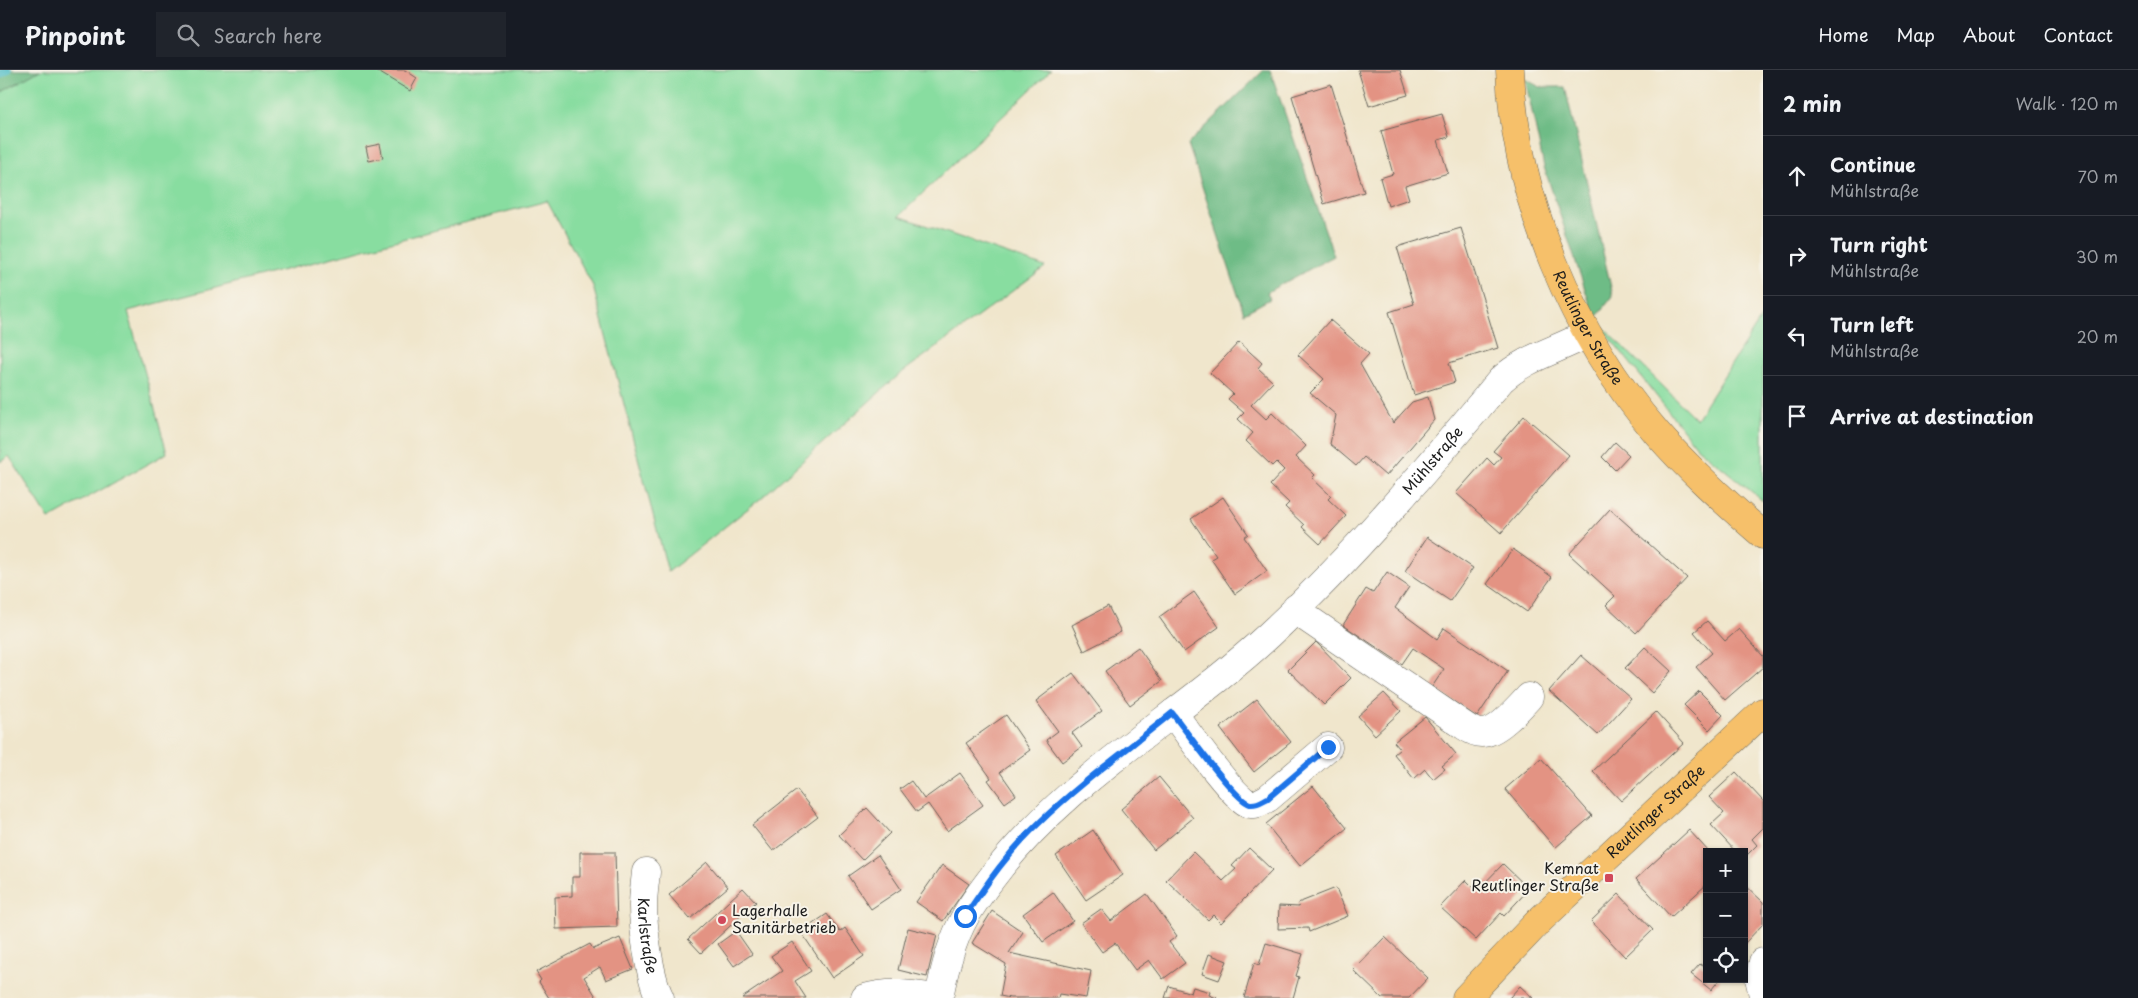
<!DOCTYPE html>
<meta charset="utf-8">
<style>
body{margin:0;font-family:"Playpen Sans",sans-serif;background:#20242c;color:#f1f3f6}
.controls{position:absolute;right:15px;bottom:15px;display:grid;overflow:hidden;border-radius:0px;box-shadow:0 1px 4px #0004}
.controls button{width:45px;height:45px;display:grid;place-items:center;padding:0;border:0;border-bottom:1px solid #363941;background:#171b24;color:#f1f3f6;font:25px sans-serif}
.stop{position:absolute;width:15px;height:15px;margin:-11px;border:4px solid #1a73e8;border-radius:50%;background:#fff}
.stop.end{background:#1a73e8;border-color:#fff;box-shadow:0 1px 5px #0008}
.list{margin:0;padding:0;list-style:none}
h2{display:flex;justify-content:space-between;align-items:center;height:65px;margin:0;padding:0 20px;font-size:21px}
h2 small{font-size:16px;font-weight:400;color:#9ea1a6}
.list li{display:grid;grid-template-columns:32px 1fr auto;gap:15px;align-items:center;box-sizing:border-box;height:80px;padding:0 20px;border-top:1px solid #363941}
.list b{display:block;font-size:19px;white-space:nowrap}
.list p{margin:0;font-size:16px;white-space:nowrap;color:#9ea1a6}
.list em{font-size:16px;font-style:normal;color:#9ea1a6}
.icon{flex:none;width:28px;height:28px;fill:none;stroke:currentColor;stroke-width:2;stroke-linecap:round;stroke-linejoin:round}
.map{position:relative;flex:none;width:1763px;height:928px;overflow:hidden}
header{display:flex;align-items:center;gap:30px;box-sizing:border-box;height:70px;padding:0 25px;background:#171b24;border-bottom:1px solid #363941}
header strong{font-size:24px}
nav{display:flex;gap:28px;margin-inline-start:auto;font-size:18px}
.search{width:350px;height:45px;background:#20242c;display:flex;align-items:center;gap:12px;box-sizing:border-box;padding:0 18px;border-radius:0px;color:#9ea1a6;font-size:19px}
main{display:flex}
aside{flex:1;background:#171b24}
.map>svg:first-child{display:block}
.green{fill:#88dda0;stroke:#527c5e}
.forest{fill:#6ebc86;stroke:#456c51}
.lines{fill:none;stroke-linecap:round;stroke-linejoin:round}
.stream{stroke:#50bec8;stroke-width:9}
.building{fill:#e39383}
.minor-casing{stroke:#66635a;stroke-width:29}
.major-casing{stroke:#66635a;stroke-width:29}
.minor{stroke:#fff;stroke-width:28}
.major{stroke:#f6c06b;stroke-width:28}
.route{stroke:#1a73e8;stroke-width:6}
.poi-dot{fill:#d1495b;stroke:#f7f3e8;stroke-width:2}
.labels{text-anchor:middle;stroke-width:4;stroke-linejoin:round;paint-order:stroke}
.street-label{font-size:15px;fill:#1c1c1c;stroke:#f7f3e8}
.poi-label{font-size:15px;fill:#1c1c1c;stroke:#f7f3e8;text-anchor:end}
</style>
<header>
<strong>Pinpoint</strong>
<div class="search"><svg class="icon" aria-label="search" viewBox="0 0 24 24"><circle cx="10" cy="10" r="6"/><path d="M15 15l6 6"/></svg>Search here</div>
<nav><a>Home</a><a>Map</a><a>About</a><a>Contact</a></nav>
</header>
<main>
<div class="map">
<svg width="1763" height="928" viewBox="0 0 1763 928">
<rect width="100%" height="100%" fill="#f7f3e8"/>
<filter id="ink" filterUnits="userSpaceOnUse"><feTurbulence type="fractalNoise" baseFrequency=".02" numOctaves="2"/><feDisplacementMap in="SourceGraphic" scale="10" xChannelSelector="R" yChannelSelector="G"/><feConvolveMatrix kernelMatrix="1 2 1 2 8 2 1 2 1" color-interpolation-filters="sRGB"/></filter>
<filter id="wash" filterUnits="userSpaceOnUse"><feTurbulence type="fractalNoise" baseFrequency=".0096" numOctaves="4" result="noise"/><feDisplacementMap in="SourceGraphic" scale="20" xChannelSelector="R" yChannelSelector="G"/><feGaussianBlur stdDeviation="1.12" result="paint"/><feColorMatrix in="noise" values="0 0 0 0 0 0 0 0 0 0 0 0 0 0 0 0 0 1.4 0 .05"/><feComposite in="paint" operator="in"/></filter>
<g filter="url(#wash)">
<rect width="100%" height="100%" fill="#f0e6cc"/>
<g class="green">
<path d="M40,0H1051L899,146L1045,197L900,304L760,429L668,502L593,216L547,131L128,241L167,383L49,449L9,386L0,392V23Z"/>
<path d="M1763,245V431L1697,377L1595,249L1696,349Z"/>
</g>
<g class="forest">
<path d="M0,0H40L0,23Z"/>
<path d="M1264,0H1270L1334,186L1267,222L1270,229L1244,243L1188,74Z"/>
<path d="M1525,9L1540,17H1565L1613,226L1595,249L1544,97Z"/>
</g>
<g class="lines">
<path class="stream" d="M0,4L7,0"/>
</g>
<g id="blocks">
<g class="building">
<path d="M375,0H405L417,8L410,21Z"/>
<path d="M1358,0H1400L1408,25L1369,36Z"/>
<path d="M1331,14L1364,122L1324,134L1292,26Z"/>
<path d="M1442,44L1449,67L1438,70L1448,103L1405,116L1409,129L1388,136L1380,108L1393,104L1381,61Z"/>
<path d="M380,74L383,88L369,91L366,77Z"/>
<path d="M1461,158L1498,278L1449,293L1455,312L1414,325L1389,242L1414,234L1397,177Z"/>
<path d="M1330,250L1369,284L1360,294L1393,353L1412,332L1428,327L1434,350L1386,406L1364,387L1356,396L1330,374L1336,345L1310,323L1324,309L1298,285Z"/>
<path d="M1239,272L1262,293L1258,298L1273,312L1251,335L1266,349L1272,343L1306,376L1296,387L1315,405L1312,408L1331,426L1328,429L1346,446L1320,474L1302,457L1304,455L1285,437L1289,433L1270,415L1284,400L1276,392L1272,396L1246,371L1253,363L1238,349L1244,343L1228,329L1233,324L1210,303Z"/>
<path d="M1524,346L1569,385L1501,463L1456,423L1487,388L1494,395L1501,387L1493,381Z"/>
<path d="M1615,372L1629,385L1615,400L1602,387Z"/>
<path d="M1223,427L1248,464L1244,467L1267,501L1235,524L1211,489L1216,486L1191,449Z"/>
<path d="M1610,439L1687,508L1636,563L1606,535L1615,526L1569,484Z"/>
<path d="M1427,467L1473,498L1450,531L1405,501Z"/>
<path d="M1513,479L1552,507L1527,542L1487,514Z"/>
<path d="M1387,502L1409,517L1395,538L1437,569L1444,558L1508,601L1477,647L1432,617L1444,599L1413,578L1402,594L1343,555L1366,519L1373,523Z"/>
<path d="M1194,522L1219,557L1184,582L1159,547Z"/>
<path d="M1108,536L1121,562L1084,581L1072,555Z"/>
<path d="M1707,551L1725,571L1739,559L1763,586V597L1725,630L1696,597L1712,583L1694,562Z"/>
<path d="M1316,572L1351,608L1324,635L1288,600Z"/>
<path d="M1138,577L1162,611L1130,635L1105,601Z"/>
<path d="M1645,577L1671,601L1652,623L1625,598Z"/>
<path d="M1581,585L1631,629L1598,665L1549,621Z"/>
<path d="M1073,603L1102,641L1072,663L1082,677L1062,692L1046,670L1058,661L1036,631Z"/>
<path d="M1699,621L1723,645L1709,660L1684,635Z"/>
<path d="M1384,623L1401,641L1375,665L1358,646Z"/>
<path d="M1257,629L1291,672L1254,702L1220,658Z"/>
<path d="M1656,642L1684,673L1621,731L1593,701Z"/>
<path d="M1006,645L1030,680L1000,702L1016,725L1005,733L988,710L991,708L966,673Z"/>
<path d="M1425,647L1456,684L1442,696L1445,699L1433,709L1425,699L1414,709L1394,684L1400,679L1394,672Z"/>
<path d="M1541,688L1592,746L1555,778L1505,719Z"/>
<path d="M1736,702L1763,731V758L1752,769L1757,775L1744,788V782H1736L1711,755L1724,743L1709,727Z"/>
<path d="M960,703L983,735L947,761L928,734L917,742L900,719L911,711L924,729Z"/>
<path d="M1159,707L1193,748L1154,780L1121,739Z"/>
<path d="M1313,716L1347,758L1300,796L1266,754Z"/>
<path d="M797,720L818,747L773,781L752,755Z"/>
<path d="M867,738L890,763L862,790L839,765Z"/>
<path d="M1093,760L1123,805L1086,830L1056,786Z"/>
<path d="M1689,760L1709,782H1707V814L1671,847L1636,809Z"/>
<path d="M1249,778L1272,800L1221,853L1213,845L1208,850L1166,810L1193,782L1223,811L1236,799L1232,796Z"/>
<path d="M580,782H615L617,857L556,859L555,827L572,826V807H580Z"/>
<path d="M878,785L901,819L871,839L848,806Z"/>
<path d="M707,792L728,817L690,849L669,825Z"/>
<path d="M1503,794L1529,819L1504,846L1501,843L1476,870L1440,837L1466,810L1477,821Z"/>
<path d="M942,795L969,814L943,851L916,832Z"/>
<path d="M1744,814L1763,832V854L1744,874Z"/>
<path d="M743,818L756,832L701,883L688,869Z"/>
<path d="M1336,818L1348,846L1309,862L1308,858L1278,859L1279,836L1299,837L1298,833Z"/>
<path d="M1053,822L1073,851L1043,872L1023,844Z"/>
<path d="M1147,824L1177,866L1169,872L1185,893L1163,909L1149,890L1135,900L1115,873L1102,882L1081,853L1101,839L1111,851Z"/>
<path d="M1619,824L1653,860L1625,887L1591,851Z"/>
<path d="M992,841L1023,862L1009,883L1091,901L1086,928L1059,924L1058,928H1010L1000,926L1006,894L972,873Z"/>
<path d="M827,844L840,862L845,858L864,886L832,908L801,862Z"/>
<path d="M908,858L937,865L927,907L898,900Z"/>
<path d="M736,861L752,884L734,896L718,874Z"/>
<path d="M1385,867L1428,908L1409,928H1382L1353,900Z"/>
<path d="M620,868L633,899L606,910L600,897L584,907L597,928H549L539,912L541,910L536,902L590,874L593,879Z"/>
<path d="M792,872L811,901L795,911L806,928H742L782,901L771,886Z"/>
<path d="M1266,873L1303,884L1296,906L1299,907L1293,928H1244L1254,893L1259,895Z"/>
<path d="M1209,884L1227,891L1219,910L1202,904Z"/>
<path d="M1700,894L1707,899V909H1720L1711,920L1691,904Z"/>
<path d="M1169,916L1191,923L1193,917L1210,922L1209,925L1217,928H1165Z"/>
<path d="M1520,916L1533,928H1509Z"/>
</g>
</g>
</g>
<g filter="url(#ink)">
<use href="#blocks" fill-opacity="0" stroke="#66635a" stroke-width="1"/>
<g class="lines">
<defs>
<g id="minor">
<path d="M1296,538L1308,549L1463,655C1468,658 1474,663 1481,663C1496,664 1519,638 1529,627"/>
<path d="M1173,643C1185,659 1235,731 1250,734C1257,735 1262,731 1268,728L1328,677"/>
<path id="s1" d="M646,802C645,813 643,825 643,836C643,859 650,909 660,928"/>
<path d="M1763,892L1759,908L1763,925"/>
<path d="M865,928C889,921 911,924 935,928"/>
<path id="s2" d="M939,928C944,900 951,872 965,847C972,834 982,821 991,809C1065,709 1179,648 1269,565C1354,486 1427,399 1501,310C1526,287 1558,280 1587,264"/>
</g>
<g id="major">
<path id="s3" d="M1510,0C1515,128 1573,266 1657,363C1689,400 1726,433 1763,465"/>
<path id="s4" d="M1466,928L1540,850L1763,642"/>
</g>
</defs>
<use href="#minor" class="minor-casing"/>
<use href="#major" class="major-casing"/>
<use href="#minor" class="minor"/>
<use href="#major" class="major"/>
</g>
</g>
<g class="lines" filter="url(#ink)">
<path class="route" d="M965,846C987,813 1010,780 1039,753C1080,713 1128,679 1172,643C1185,659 1235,731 1250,734C1257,735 1262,731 1268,728L1328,677"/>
</g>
<g class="poi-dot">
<rect x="1604" y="803" width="10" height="10" rx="2.5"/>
<circle cx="722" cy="850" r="5"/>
</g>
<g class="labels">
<g class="street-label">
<text dy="5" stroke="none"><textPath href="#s3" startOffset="272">Reutlinger Straße</textPath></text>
<text dy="5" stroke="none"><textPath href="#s2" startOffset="742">Mühlstraße</textPath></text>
<text dy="5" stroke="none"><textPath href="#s4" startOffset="266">Reutlinger Straße</textPath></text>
<text dy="5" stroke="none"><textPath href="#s1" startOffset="64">Karlstraße</textPath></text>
</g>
<g class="poi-label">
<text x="1599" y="804">Kemnat<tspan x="1599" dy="17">Reutlinger Straße</tspan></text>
<text x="732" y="846" text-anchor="start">Lagerhalle<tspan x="732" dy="17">Sanitärbetrieb</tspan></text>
</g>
</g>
</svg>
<div class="controls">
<button>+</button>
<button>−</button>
<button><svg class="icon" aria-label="locate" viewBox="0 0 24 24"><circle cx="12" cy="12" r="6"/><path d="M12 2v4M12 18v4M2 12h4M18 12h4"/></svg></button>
</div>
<div class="stop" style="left:965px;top:846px"></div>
<div class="stop end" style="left:1328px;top:677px"></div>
</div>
<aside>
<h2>2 min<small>Walk · 120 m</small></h2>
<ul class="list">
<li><svg class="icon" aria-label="ahead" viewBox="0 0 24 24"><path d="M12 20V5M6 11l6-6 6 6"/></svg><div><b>Continue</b><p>Mühlstraße</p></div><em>70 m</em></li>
<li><svg class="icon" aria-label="right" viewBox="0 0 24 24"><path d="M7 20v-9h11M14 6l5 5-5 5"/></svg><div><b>Turn right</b><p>Mühlstraße</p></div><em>30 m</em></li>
<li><svg class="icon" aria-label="left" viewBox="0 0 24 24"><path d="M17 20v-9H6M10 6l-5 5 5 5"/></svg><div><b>Turn left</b><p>Mühlstraße</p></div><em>20 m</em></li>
<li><svg class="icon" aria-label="arrive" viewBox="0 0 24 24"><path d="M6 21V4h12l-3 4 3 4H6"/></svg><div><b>Arrive at destination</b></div></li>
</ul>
</aside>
</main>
